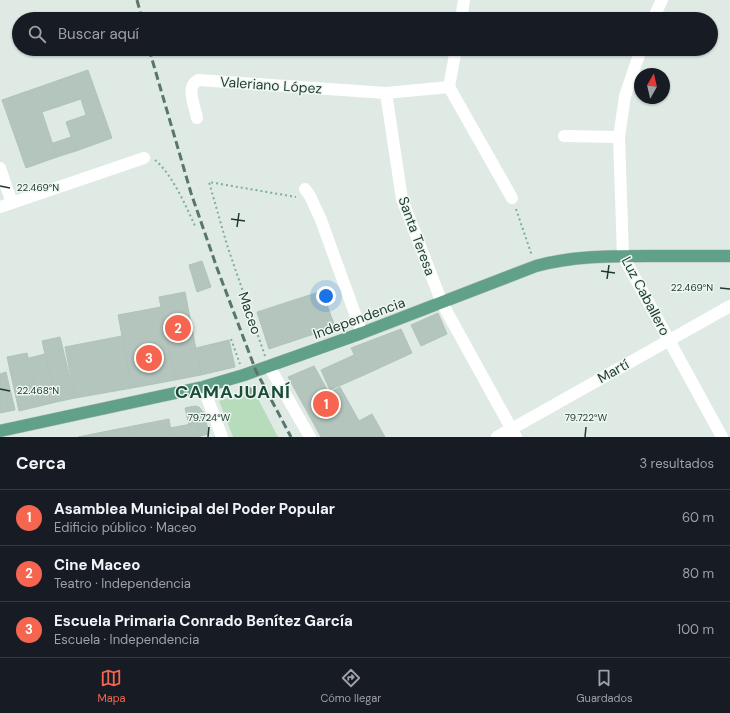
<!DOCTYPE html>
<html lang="es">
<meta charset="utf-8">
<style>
body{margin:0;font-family:"DM Sans",sans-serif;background:#20242c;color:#f1f3f6}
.compass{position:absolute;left:634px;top:68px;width:36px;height:36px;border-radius:50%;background:#171b24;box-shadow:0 1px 3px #0004;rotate:8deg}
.you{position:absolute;left:326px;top:296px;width:14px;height:14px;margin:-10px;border:3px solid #fff;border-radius:50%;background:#1a73e8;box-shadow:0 0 0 6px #1a73e833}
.badge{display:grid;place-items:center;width:26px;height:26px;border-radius:50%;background:#f56550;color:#fff;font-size:13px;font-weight:700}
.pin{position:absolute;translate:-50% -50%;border:2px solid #fff;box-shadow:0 1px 4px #0006}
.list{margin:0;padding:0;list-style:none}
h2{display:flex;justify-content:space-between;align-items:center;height:52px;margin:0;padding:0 16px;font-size:17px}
h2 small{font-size:13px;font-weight:400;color:#9ea1a6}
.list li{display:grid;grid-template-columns:26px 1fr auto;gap:12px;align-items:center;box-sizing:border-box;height:56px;padding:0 16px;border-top:1px solid #363941}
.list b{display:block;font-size:15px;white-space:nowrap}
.list p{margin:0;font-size:13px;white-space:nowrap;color:#9ea1a6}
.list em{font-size:13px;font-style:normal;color:#9ea1a6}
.icon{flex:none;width:22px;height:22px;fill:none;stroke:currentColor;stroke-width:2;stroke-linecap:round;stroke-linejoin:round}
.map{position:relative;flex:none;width:730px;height:437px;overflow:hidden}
.search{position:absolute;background:#171b24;box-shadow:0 1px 3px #0004;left:12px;right:12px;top:12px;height:44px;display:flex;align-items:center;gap:10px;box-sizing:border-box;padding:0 14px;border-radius:22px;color:#9ea1a6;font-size:15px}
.sheet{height:220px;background:#171b24}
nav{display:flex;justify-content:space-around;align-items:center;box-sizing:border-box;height:56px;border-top:1px solid #363941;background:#171b24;font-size:11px;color:#9ea1a6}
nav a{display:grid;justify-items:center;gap:2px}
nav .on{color:#f56550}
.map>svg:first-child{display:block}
.green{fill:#b6dcbb}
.building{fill:#b3c5bc;stroke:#b0c4b9}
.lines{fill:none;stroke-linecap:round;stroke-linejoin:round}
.major-casing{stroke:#bcc4c1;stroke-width:13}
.path{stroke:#7daf99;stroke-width:2;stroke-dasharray:2 3;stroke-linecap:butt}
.minor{stroke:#fff;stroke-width:12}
.major{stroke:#61a189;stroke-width:12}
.rail{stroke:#59766b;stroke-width:3;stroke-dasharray:8 4;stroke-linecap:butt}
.tree{fill:#7aa787}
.ticks{fill:none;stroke:#1f3a2f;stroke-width:1.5}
.labels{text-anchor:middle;stroke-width:3;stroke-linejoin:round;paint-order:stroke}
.street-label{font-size:14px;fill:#1f3a2f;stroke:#eef7f1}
.district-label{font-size:18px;font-weight:bold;letter-spacing:1px;fill:#1b4c3a;stroke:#eef7f1}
.ticks-label{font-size:10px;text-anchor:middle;fill:#1f3a2f;stroke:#eef7f1;stroke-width:3;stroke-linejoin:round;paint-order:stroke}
</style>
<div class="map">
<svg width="730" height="437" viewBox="0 0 730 437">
<rect width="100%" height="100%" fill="#deeae3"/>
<path class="green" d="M253,389L278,437H233L219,401Z"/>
<g class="building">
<path d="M88,70L112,138L76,151L66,122L86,115L81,99L42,112L57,157L26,168L2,100Z"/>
<path d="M71,137L76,151L57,157L53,143Z"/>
<path d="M202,261L211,287L197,292L189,265Z"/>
<path d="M322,291L335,327L269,349L257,312Z"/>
<path d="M185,292L201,375L175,380L159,297Z"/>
<path d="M161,307L175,380L132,388L118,315Z"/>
<path d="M438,313L447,334L421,346L411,325Z"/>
<path d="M401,329L412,353L364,375L351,348Z"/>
<path d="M122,336L132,388L75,398L65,347Z"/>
<path d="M60,337L75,398L56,402L42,341Z"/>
<path d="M229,340L235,367L201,375L196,348Z"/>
<path d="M27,353L40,406L19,411L7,357Z"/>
<path d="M45,354L56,402L40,406L29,358Z"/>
<path d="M354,355L364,375L330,390L321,370Z"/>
<path d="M314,366L329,393L340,387L359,421L372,414L385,437H321L288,377Z"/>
<path d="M6,372L15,410L0,413V374Z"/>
<path d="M195,406L199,407L204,413L209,434L200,436L197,423L189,425L185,408Z"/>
<path d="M169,419L172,437H130L128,427Z"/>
<path d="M197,423L200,437H172L170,428Z"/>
<path d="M128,427L130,437H78Z"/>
</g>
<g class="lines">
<defs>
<path id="major" d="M0,431L203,387L244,375L362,333L536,266C572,256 610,256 648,256C675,256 703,256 730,256"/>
</defs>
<use href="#major" class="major-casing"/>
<g class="path">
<path d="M155,160C172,174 186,206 195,226"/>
<path d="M516,209L532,256"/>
<path d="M231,339L240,364"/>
<path d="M265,356L227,245L209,182L296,197"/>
</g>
<g class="minor">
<path d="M461,19L464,0"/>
<path d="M653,19L662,0"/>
<path d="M641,49L625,96L619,137L623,256L722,437"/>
<path d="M449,87L512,198"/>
<path d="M449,87L456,49"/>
<path d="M386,93L402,199L442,303L516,437"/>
<path d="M197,118C195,106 185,87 198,80L386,93L449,87"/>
<path d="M564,136L619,137"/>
<path d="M0,168L12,203"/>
<path d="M305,189L310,196L321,220L362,333"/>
<path d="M0,207L144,158"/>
<path d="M269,366L310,437"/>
<path d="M203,387L222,437"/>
<path d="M497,437L730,306"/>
</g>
<use href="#major" class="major"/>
<g class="rail">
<path d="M137,0L142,19"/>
<path d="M149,49L191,193L217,268L256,371L291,437"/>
</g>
</g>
<circle class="tree" cx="248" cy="391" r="4.5"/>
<path class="ticks" d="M0,186L10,188M231,219L245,221M237,227L239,213M601,271L615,273M607,279L609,265M720,288L730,289M0,389L10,391M208,437L209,427M585,437L586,427"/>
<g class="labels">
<g class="street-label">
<text transform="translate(271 85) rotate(4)" y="5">Valeriano López</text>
<text transform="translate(417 236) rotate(70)" y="5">Santa Teresa</text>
<text transform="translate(646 296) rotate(62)" y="5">Luz Caballero</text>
<text transform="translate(250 313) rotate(71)" y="5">Maceo</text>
<text transform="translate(359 318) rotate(-20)" y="5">Independencia</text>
<text transform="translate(613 371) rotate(-29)" y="5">Martí</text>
</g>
<g class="district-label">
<text x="233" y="398">CAMAJUANÍ</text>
</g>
</g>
<g class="ticks-label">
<text x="38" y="191">22.469°N</text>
<text x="692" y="291">22.469°N</text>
<text x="38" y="394">22.468°N</text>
<text x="209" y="421">79.724°W</text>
<text x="586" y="421">79.722°W</text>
</g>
</svg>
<svg class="compass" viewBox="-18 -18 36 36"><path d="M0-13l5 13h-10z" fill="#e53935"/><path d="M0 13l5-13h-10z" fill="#9ea1a6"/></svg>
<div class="you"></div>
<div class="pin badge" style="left:326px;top:404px">1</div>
<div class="pin badge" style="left:178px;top:328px">2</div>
<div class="pin badge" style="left:149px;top:358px">3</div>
<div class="search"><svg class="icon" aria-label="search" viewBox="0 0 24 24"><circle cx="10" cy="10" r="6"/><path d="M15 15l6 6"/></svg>Buscar aquí</div>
</div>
<section class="sheet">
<h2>Cerca<small>3 resultados</small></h2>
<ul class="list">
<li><span class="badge">1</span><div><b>Asamblea Municipal del Poder Popular</b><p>Edificio público · Maceo</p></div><em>60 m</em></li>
<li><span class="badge">2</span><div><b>Cine Maceo</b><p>Teatro · Independencia</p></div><em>80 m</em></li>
<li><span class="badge">3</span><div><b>Escuela Primaria Conrado Benítez García</b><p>Escuela · Independencia</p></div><em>100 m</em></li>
</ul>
</section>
<nav>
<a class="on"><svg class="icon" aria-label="map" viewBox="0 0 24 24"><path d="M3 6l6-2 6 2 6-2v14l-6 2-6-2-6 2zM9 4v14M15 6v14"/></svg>Mapa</a>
<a><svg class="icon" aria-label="directions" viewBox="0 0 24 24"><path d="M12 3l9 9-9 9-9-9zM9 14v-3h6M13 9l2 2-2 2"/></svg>Cómo llegar</a>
<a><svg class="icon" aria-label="saved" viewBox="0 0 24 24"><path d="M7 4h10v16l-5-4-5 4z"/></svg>Guardados</a>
</nav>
